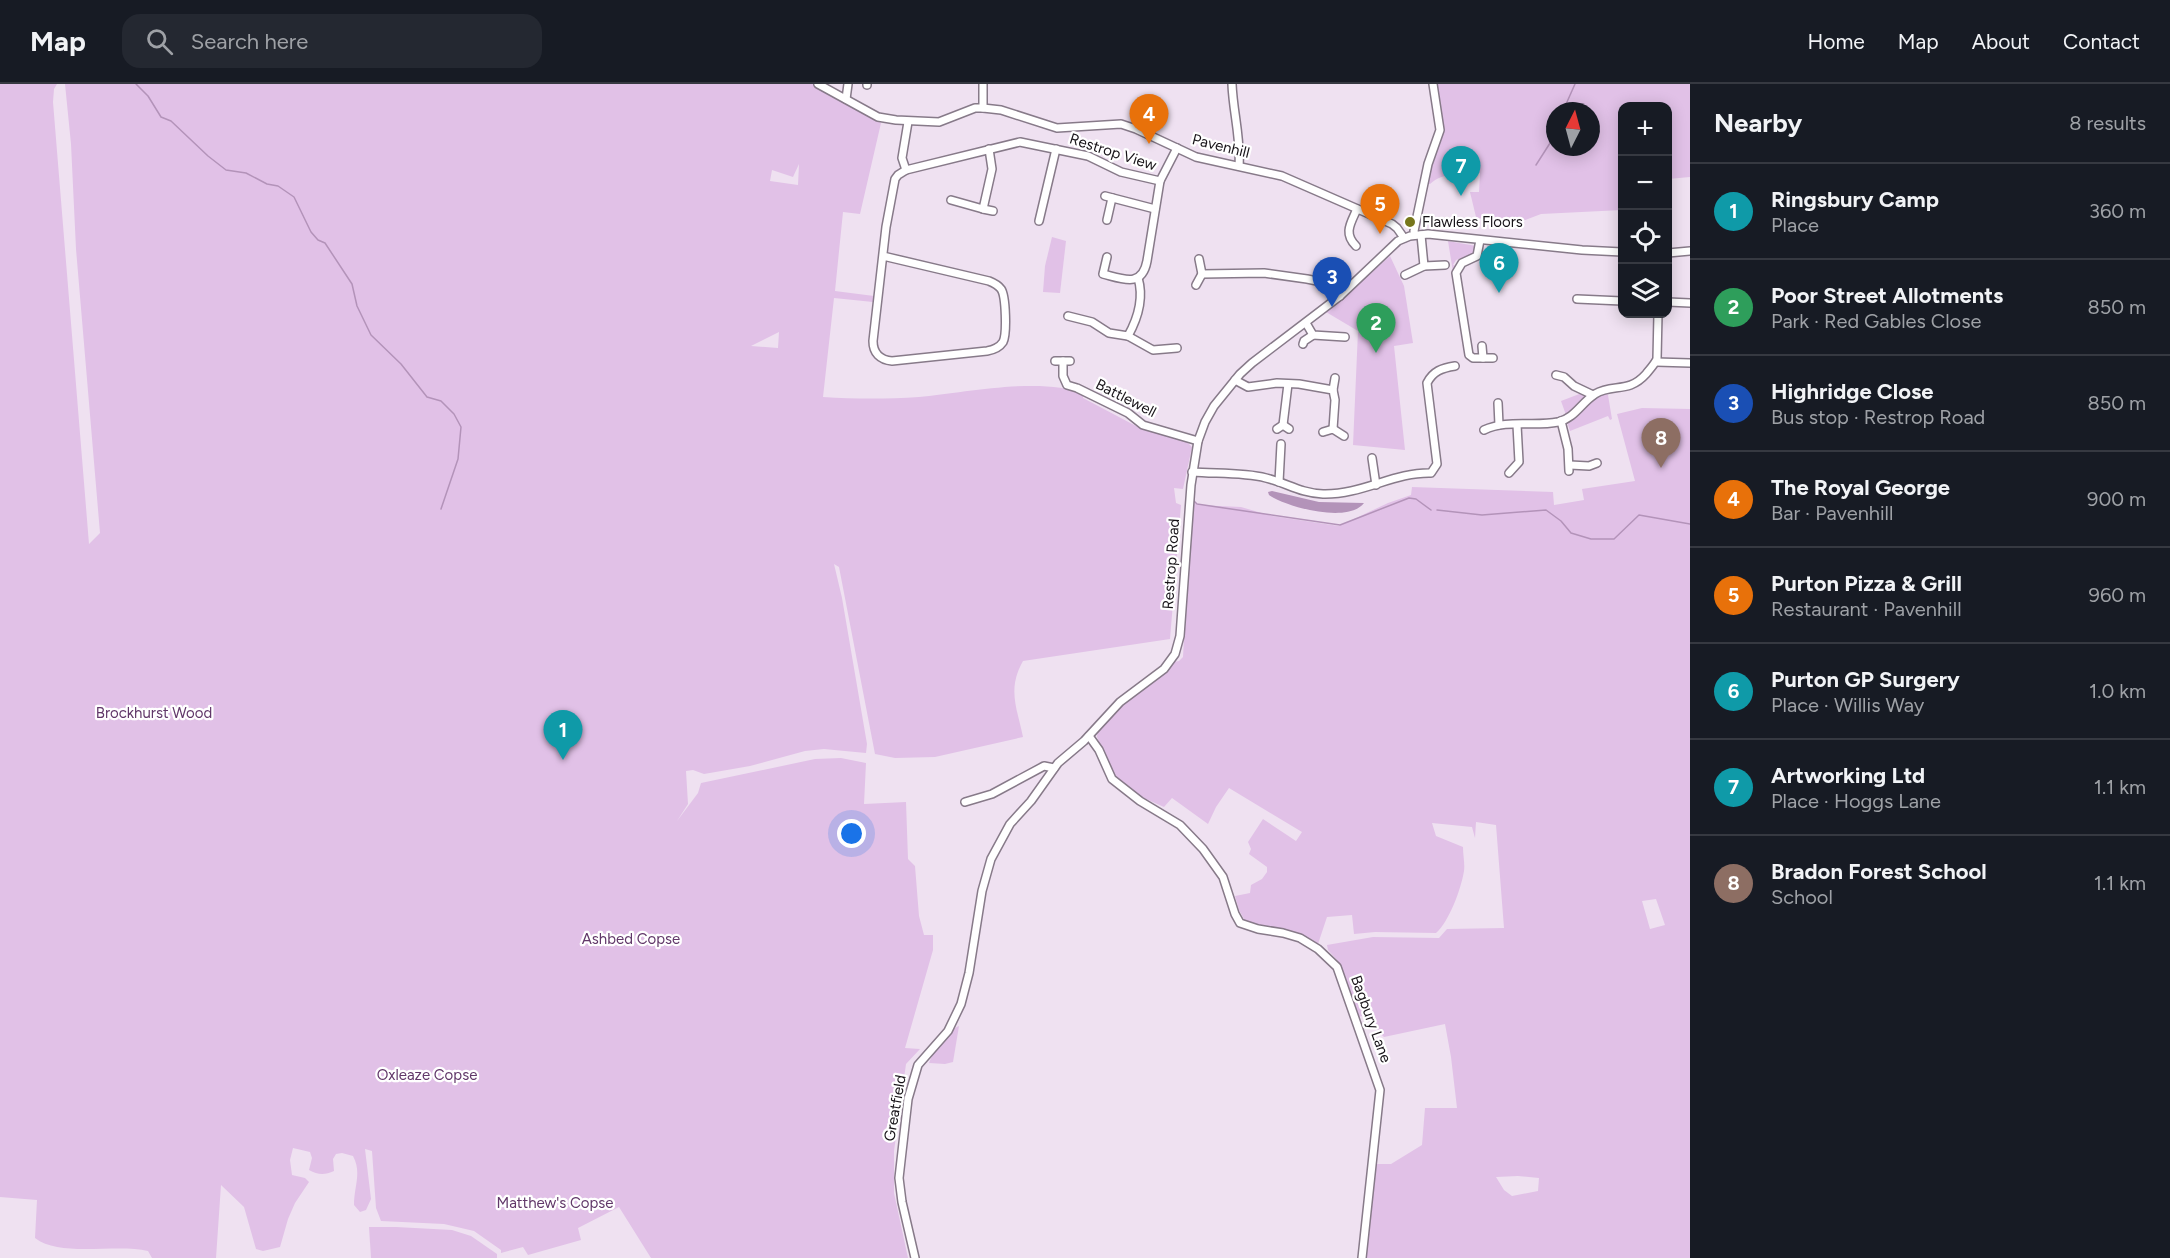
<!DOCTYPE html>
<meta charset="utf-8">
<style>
body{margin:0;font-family:Figtree,sans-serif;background:#242831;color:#f1f3f6}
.controls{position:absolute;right:18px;top:18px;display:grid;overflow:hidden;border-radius:12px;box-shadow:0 3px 15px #0003}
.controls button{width:54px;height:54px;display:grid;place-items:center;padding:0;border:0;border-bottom:2px solid #363941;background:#171b24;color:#f1f3f6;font:30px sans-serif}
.compass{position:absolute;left:1546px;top:18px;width:54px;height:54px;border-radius:50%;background:#171b24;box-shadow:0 3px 15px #0003;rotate:6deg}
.you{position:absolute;left:852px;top:750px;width:21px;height:21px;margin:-15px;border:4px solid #fff;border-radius:50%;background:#1a73e8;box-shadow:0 0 0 9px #1a73e833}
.badge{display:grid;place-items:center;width:39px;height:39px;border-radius:50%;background:#b45309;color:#fff;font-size:20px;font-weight:700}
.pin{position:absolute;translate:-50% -50px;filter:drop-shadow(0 2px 3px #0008)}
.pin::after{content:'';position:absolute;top:32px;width:21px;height:18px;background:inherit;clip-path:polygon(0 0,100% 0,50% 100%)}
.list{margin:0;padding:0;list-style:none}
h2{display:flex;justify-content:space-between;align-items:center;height:78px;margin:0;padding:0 24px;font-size:26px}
h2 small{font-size:20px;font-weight:400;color:#9ea1a6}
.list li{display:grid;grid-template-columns:39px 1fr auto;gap:18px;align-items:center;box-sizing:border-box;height:96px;padding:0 24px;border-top:2px solid #363941}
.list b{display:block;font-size:22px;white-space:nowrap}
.list p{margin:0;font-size:20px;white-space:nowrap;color:#9ea1a6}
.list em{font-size:20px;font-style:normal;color:#9ea1a6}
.icon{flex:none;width:33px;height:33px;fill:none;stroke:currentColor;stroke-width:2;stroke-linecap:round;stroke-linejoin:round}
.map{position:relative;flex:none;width:1690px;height:1174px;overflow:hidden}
header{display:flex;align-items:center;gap:36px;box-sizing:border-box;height:84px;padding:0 30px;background:#171b24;border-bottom:2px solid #363941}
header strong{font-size:28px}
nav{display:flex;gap:33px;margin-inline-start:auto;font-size:21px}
.search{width:420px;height:54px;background:#242831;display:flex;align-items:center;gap:15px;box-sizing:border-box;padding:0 21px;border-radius:18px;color:#9ea1a6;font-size:22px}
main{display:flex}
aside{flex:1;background:#171b24}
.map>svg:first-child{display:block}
.green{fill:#e1c1e7;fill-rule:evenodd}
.water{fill:#b393b9}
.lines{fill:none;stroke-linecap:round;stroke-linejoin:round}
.stream{stroke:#b393b9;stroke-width:1.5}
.minor-casing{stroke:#877a89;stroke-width:10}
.minor{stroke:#fff;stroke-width:7}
.poi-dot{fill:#77761c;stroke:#fff;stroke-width:2}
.labels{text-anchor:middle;stroke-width:4.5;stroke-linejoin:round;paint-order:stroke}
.street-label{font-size:15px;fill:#171318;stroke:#fff}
.poi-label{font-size:15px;fill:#171318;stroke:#fff;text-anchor:start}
.park-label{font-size:15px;fill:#613769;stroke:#fff}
</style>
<header>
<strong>Map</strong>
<div class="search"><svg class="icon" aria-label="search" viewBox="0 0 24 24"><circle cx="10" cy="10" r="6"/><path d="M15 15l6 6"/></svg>Search here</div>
<nav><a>Home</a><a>Map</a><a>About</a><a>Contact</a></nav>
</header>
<main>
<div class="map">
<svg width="1690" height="1174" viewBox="0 0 1690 1174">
<rect width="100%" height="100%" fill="#efe1f1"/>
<g class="green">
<path d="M0,0H57L54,5L53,18L89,460L100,449L76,165L71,60L65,0H813L830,12L881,39L860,130L843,128L835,207L874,212L873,218L834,214L823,313C856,315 887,315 919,313C964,309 1043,292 1083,310V314L1136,342L1187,358L1192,363L1183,405L1174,404L1176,419L1181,421L1170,555L1023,577C1007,605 1017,624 1023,653L935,673L895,674L875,670L839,483L834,480L842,514L867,660L866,669L824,665L805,667L750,682L704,690L693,686L686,687L688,720L677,737L698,709L701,699L815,675L841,674L866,679L864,720L906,718L908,775L915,782L919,832L924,851H933V866L905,964L920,965L906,980L894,1067V1109L908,1174H651L619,1123L578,1144L581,1156L528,1171L523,1163L501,1169V1166L474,1147L444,1140L381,1137L376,1124L372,1067L365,1065L371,1115L366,1126L360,1128L354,1121C354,1102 362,1089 353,1072L342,1069L336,1070L333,1075L334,1087C325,1091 318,1091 309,1086L312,1074L310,1068L293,1064L290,1076L292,1091L305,1094L309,1098L295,1119L288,1135L280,1163L263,1167L256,1165L244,1123L221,1101L216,1174H152L148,1167C116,1159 61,1174 35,1154L37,1116L0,1113ZM799,80L798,101L770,97L772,86L793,93ZM779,248L778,264L751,262Z"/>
<path d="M1436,0H1690V93L1668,95V22H1622V126L1541,130L1520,138H1492L1476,133L1470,108H1479L1480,89C1463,90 1443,88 1430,100H1427L1428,85L1439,57ZM1555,27H1591V63H1555Z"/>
<path d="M1052,153L1066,157L1060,209L1043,208L1045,182Z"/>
<path d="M1448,157L1476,162L1474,170L1456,176L1453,181L1456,182L1453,188Z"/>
<path d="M1390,172L1404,202L1413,259L1394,262L1405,366L1353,361L1358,247L1326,228Z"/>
<path d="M1582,309L1585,312L1575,326L1566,331L1561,317Z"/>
<path d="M1604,309L1608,311L1612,335L1610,336L1608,332L1570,347L1567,338C1581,330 1589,316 1604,309Z"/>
<path d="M1642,324L1690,325V1174H1366L1376,1080H1391L1422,1061L1425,1024H1457L1451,973L1445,940L1384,953L1362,932L1358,933L1338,877L1328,866L1327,861L1373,853L1439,854L1447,845L1504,844L1496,741L1476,738L1475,754L1472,743L1432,739L1436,752L1463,763C1463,771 1465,780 1464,787C1461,805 1449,838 1436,849L1375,848L1354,850L1352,831L1327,833L1318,860L1288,846L1255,841L1245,837L1239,826L1235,812L1250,809L1251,801L1262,795L1267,788V783L1249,770L1251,765L1248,758L1263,735L1296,757L1302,748L1229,704L1216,723L1208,740L1172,714L1164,723L1137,711L1114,693L1097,653C1099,630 1157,596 1174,578L1179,577L1183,573L1192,416L1197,421L1241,423L1272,432L1339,442L1388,419L1411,411L1412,403L1553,408L1554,421L1584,416L1582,405L1635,397L1617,330ZM1656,815L1665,841L1650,845L1642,817ZM1518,1092L1539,1094L1538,1107L1512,1112L1504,1106L1496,1093Z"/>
<path d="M959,942L953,978L945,980L929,979C932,969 950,945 959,942Z"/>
<path d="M396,1143L452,1146L471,1152L497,1170V1174H371L369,1143Z"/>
</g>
<path class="water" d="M1272,407L1319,418L1364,419C1348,440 1287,423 1269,411L1268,408Z"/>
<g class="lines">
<g class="stream">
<path d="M136,0L148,12L161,33L171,37L208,72L226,86L246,89L267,100L278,102L294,113L311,148L318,156L325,159L352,200L357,222L371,251L401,280L427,313L441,317L454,330L461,343L458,375L441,425"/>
<path d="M1563,27L1575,0"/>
<path d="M1536,81L1552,56L1555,45"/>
<path d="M1194,417L1197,420L1340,441L1409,414L1416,415L1431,426"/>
<path d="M1437,426L1482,431L1546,426L1561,437L1571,449L1591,455H1614L1639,431L1690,440"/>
</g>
<defs>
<g id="minor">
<path d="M818,0L878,33L896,36L939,38L975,24H983L1001,26L1057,44L1121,40L1136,45L1196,73L1282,92L1392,140L1397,144L1404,154"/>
<path d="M1232,0C1233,28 1241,54 1239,82"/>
<path d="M867,1V0"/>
<path d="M846,15L848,0"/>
<path d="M983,24V0"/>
<path d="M908,38L902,74L906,86L1020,58L1088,72L1121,88L1160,97L1177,64"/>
<path d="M1105,112L1155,125"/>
<path d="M951,116L983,125L992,85L989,65"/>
<path d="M983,125L993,127"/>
<path d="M1107,136L1112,114"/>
<path d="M1039,137L1056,65"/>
<path d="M1415,151L1414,147L1428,80L1440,46L1433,0"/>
<path d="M1421,151L1424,182L1445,181"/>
<path d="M1480,156L1477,172L1462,179L1456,189L1469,271L1473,274H1493"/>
<path d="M1356,162C1343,149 1351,139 1357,125"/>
<path d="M1668,169L1690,167"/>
<path d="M883,172L989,197C994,199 998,201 1001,205C1006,212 1007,250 1003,258C999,264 993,266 987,267L892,277C880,276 873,269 873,257L886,143L895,95L898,91L906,86"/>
<path d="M1107,173L1103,190C1123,195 1142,204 1147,177L1160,97"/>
<path d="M1199,175L1202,190L1264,189L1307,195L1317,197L1340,212"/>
<path d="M1405,191L1424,182"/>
<path d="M1196,201L1202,190"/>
<path d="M1577,215L1622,217"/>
<path d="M1668,218L1690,219"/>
<path d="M1068,232L1092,238L1109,249L1128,252C1138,234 1144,214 1138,194"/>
<path d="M1306,239L1313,251L1345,253"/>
<path d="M1128,252L1153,266L1177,264"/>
<path d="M1303,260L1304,257L1313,251"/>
<path d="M1482,262L1483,274"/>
<path d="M1055,277H1070"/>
<path d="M1063,277V292L1067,301L1077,304L1128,329L1143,341L1198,357"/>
<path d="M1656,278L1690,279"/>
<path d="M1556,291L1564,293L1574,302L1593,311"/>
<path d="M1235,296L1248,303L1277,299L1299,300L1333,306L1335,316L1333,345"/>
<path d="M1333,306L1335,294"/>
<path d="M1498,319L1499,341"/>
<path d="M1561,337L1568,365L1569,387"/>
<path d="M1283,341L1288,300"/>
<path d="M1277,345L1283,341L1289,345"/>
<path d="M1484,346C1507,335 1534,343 1558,338C1575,334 1581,319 1595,310C1613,299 1628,310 1646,290C1650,285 1654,281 1657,275L1658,230"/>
<path d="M1323,348L1333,345L1344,352"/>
<path d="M1372,374L1376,401"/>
<path d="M1570,381L1589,382L1597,379"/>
<path d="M1192,388C1216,390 1242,388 1266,394C1287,399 1300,409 1323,410C1362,411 1394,388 1431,389L1437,380L1427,299C1433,287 1442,284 1455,282"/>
<path d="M1509,389L1519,378L1517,341"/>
<path d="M1279,398L1281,360"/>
<path d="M1089,652L1099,666L1112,695L1140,717L1180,741L1203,765L1223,793L1235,830L1240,839L1258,845L1283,849L1300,854L1318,865L1337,883L1380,1006L1362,1174"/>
<path d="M965,718L992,710L1044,682L1054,684"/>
<path d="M915,1174L902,1118L899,1094L908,1015L918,981L948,947L961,920L969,889L982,807L991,775L1010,740L1031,717L1058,679L1084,657L1120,618L1164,585L1175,570L1180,552L1191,401L1198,357L1205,338L1214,322L1240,290L1252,279L1340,212L1398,157L1410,152L1428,150L1582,166L1622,168"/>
</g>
</defs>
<use href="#minor" class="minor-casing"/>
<use href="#minor" class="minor"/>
</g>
<circle class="poi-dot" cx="1410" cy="138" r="6"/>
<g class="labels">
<g class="street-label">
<text transform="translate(1221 62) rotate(14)" y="5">Pavenhill</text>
<text transform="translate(1113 68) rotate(18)" y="5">Restrop View</text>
<text transform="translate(1126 314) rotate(27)" y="5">Battlewell</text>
<text transform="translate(1171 480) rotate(-86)" y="5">Restrop Road</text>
<text transform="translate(1371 935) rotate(70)" y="5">Bagbury Lane</text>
<text transform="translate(895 1024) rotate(-80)" y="5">Greatfield</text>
</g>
<g class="poi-label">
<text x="1422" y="143">Flawless Floors</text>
</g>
<g class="park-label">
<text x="154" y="634">Brockhurst Wood</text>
<text x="631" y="860">Ashbed Copse</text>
<text x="427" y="996">Oxleaze Copse</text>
<text x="555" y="1124">Matthew's Copse</text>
</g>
</g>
</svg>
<div class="controls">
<button>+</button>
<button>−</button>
<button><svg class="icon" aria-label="locate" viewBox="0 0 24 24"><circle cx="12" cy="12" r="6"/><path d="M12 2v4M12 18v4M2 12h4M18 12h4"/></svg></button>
<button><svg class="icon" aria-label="layers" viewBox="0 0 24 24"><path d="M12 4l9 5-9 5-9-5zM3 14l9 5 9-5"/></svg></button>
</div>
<svg class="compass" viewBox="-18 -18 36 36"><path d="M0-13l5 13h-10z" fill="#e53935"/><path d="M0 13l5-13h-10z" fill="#9ea1a6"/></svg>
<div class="you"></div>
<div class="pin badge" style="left:563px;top:676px;background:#0f9aa8">1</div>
<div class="pin badge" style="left:1376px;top:269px;background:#2e9e5b">2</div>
<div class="pin badge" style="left:1332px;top:223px;background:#1a4fb4">3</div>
<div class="pin badge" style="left:1149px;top:60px;background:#e8710a">4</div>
<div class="pin badge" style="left:1380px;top:150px;background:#e8710a">5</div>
<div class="pin badge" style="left:1499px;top:209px;background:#0f9aa8">6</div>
<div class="pin badge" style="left:1461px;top:112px;background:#0f9aa8">7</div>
<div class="pin badge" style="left:1661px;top:384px;background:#8d6e63">8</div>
</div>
<aside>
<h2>Nearby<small>8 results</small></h2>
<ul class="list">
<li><span class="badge" style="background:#0f9aa8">1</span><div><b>Ringsbury Camp</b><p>Place</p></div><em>360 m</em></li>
<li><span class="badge" style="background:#2e9e5b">2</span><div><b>Poor Street Allotments</b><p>Park · Red Gables Close</p></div><em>850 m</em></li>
<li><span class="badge" style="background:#1a4fb4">3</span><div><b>Highridge Close</b><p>Bus stop · Restrop Road</p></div><em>850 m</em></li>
<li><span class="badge" style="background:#e8710a">4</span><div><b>The Royal George</b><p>Bar · Pavenhill</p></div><em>900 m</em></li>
<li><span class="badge" style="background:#e8710a">5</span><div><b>Purton Pizza &amp; Grill</b><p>Restaurant · Pavenhill</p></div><em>960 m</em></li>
<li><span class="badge" style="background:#0f9aa8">6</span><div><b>Purton GP Surgery</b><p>Place · Willis Way</p></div><em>1.0 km</em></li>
<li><span class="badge" style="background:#0f9aa8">7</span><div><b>Artworking Ltd</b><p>Place · Hoggs Lane</p></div><em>1.1 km</em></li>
<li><span class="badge" style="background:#8d6e63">8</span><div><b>Bradon Forest School</b><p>School</p></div><em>1.1 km</em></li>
</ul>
</aside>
</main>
